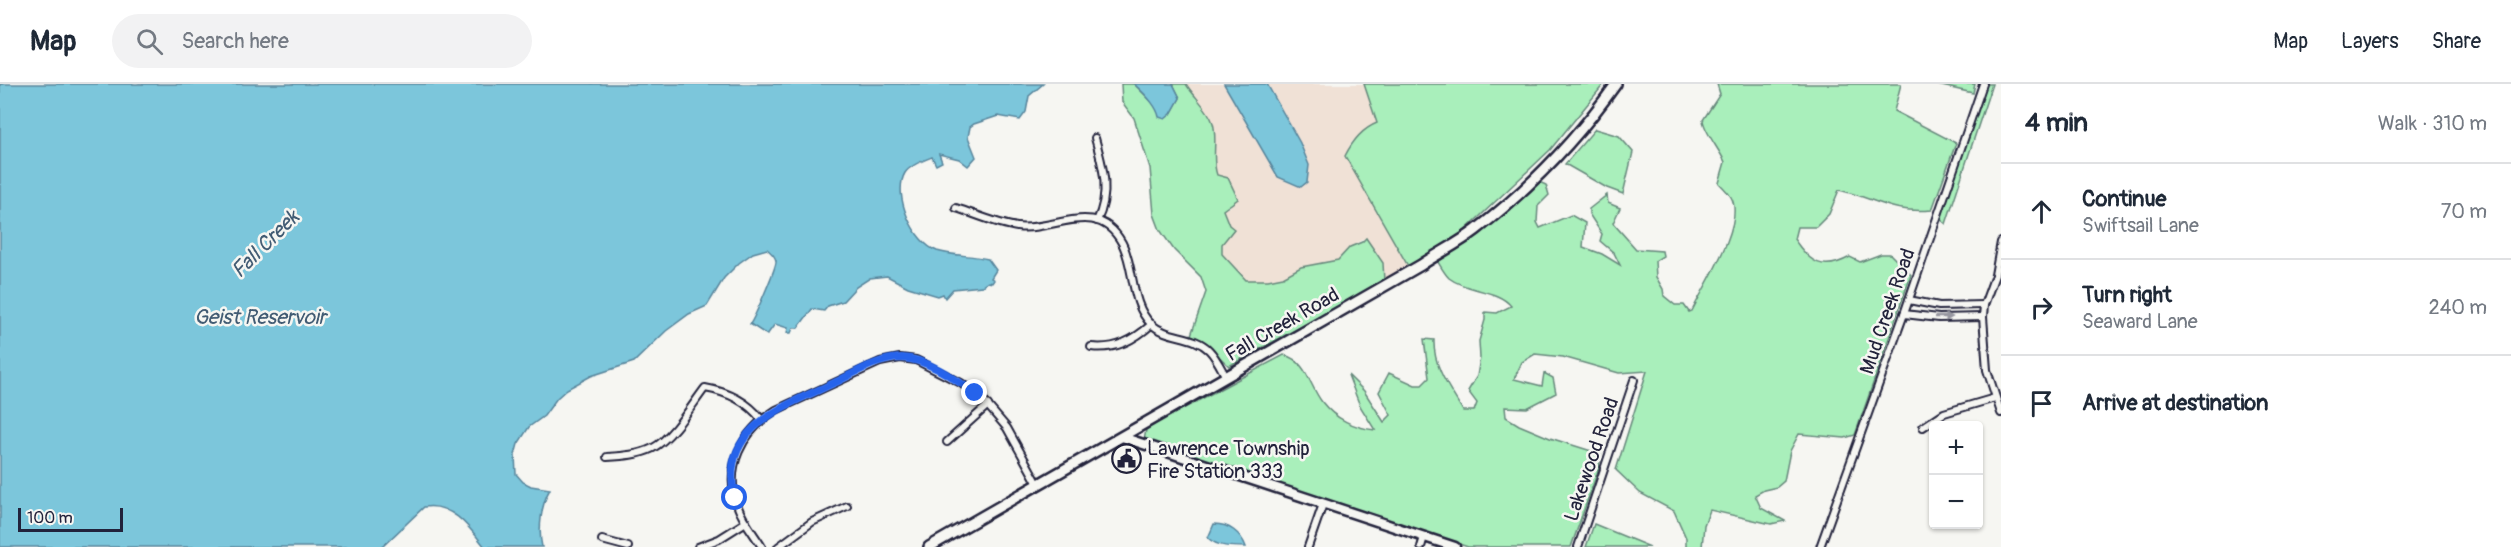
<!DOCTYPE html>
<meta charset="utf-8">
<style>
body{margin:0;font-family:Pangolin,sans-serif;background:#f2f2f3;color:#1f2937}
.controls{position:absolute;right:18px;bottom:18px;display:grid;overflow:hidden;border-radius:6px;box-shadow:0 2px 4px #0004}
.controls button{width:54px;height:54px;display:grid;place-items:center;padding:0;border:0;border-bottom:2px solid #e0e1e3;background:#fff;color:#1f2937;font:30px sans-serif}
.scale{position:absolute;left:18px;bottom:15px;width:105px;box-sizing:border-box;padding-left:6px;border:3px solid #22223b;border-top:0;font-size:16px;line-height:21px;white-space:nowrap;color:#22223b;-webkit-text-stroke:4px #f6f6f2;paint-order:stroke}
.stop{position:absolute;width:18px;height:18px;margin:-14px;border:4px solid #2563eb;border-radius:50%;background:#fff}
.stop.end{background:#2563eb;border-color:#fff;box-shadow:0 2px 6px #0008}
.list{margin:0;padding:0;list-style:none}
h2{display:flex;justify-content:space-between;align-items:center;height:78px;margin:0;padding:0 24px;font-size:26px}
h2 small{font-size:20px;font-weight:400;color:#747a83}
.list li{display:grid;grid-template-columns:39px 1fr auto;gap:18px;align-items:center;box-sizing:border-box;height:96px;padding:0 24px;border-top:2px solid #e0e1e3}
.list b{display:block;font-size:22px;white-space:nowrap}
.list p{margin:0;font-size:20px;white-space:nowrap;color:#747a83}
.list em{font-size:20px;font-style:normal;color:#747a83}
.icon{flex:none;width:33px;height:33px;fill:none;stroke:currentColor;stroke-width:2;stroke-linecap:round;stroke-linejoin:round}
.map{position:relative;flex:none;width:2001px;height:463px;overflow:hidden}
header{display:flex;align-items:center;gap:36px;box-sizing:border-box;height:84px;padding:0 30px;background:#fff;border-bottom:2px solid #e0e1e3}
header strong{font-size:28px}
nav{display:flex;gap:33px;margin-inline-start:auto;font-size:21px}
.search{width:420px;height:54px;background:#f2f2f3;display:flex;align-items:center;gap:15px;box-sizing:border-box;padding:0 21px;border-radius:33px;color:#747a83;font-size:22px}
main{display:flex}
aside{flex:1;background:#fff}
.map>svg:first-child{display:block}
.built{fill:#f0e1d6}
.green{fill:#a9efbb;stroke:#66887b;stroke-width:1.5}
.water{fill:#7bc6db;stroke:#57849b;stroke-width:1.5}
.lines{fill:none;stroke-linecap:round;stroke-linejoin:round}
.minor-casing{stroke:#22223b;stroke-width:10}
.tertiary-casing{stroke:#22223b;stroke-width:13}
.secondary-casing{stroke:#22223b;stroke-width:14}
.minor{stroke:#f6f6f2;stroke-width:6}
.tertiary{stroke:#f6f6f2;stroke-width:8}
.secondary{stroke:#f6f6f2;stroke-width:9}
.oneway{fill:#9797a0}
.route{stroke:#2563eb;stroke-width:8}
.labels{text-anchor:middle;stroke-width:5;stroke-linejoin:round;paint-order:stroke}
.street-label{font-size:20px;fill:#22223b;stroke:#f6f6f2}
.poi-label{font-size:20px;fill:#22223b;stroke:#f6f6f2;text-anchor:start}
.water-label{font-size:21px;font-style:italic;fill:#415b73;stroke:#f6f6f2}
</style>
<header>
<strong>Map</strong>
<div class="search"><svg class="icon" aria-label="search" viewBox="0 0 24 24"><circle cx="10" cy="10" r="6"/><path d="M15 15l6 6"/></svg>Search here</div>
<nav><a>Map</a><a>Layers</a><a>Share</a></nav>
</header>
<main>
<div class="map">
<svg width="2001" height="463" viewBox="0 0 2001 463">
<rect width="100%" height="100%" fill="#f6f6f2"/>
<filter id="ink" filterUnits="userSpaceOnUse"><feTurbulence type="fractalNoise" baseFrequency=".0167" numOctaves="2"/><feDisplacementMap in="SourceGraphic" scale="12" xChannelSelector="R" yChannelSelector="G"/><feConvolveMatrix kernelMatrix="1 2 1 2 8 2 1 2 1" color-interpolation-filters="sRGB"/></filter>
<g filter="url(#ink)">
<path class="built" d="M1186,0H1364L1377,39L1368,43L1351,59L1345,72L1408,182L1384,197L1383,179L1365,154L1350,163L1338,176L1301,183L1283,193L1268,196H1246L1222,171V160L1229,141L1223,126L1231,122L1223,93L1217,91L1214,82V70L1193,11Z"/>
<g class="green">
<path d="M1121,0H1134L1166,32L1171,30L1180,14L1173,0H1186C1194,13 1209,25 1213,39C1218,56 1211,74 1217,91L1228,94L1238,115L1223,126L1229,141L1234,145L1222,160V170L1246,196H1268L1283,193L1301,183L1338,176L1350,163L1362,158L1366,154L1383,179L1384,197L1229,282L1206,260L1191,251L1206,208L1201,193L1174,166L1160,146L1154,130L1150,84L1134,34L1122,18Z"/>
<path d="M1364,0H1604L1550,66L1459,152L1408,182L1345,72C1352,58 1362,45 1377,39Z"/>
<path d="M1717,0H1901L1894,27L1956,59L1932,126C1892,130 1875,114 1839,106L1829,130L1816,143H1797L1794,155C1810,179 1823,188 1850,173L1860,178L1881,170H1890L1911,191L1855,351L1845,354L1799,350L1790,367L1784,397L1777,403L1764,406L1755,411L1761,424L1785,437L1771,440L1710,426L1704,441L1702,463H1686V454L1674,427L1640,409L1616,386L1647,287L1619,289L1563,273L1535,270L1522,278L1514,295L1542,302L1544,289L1553,294L1556,309L1527,324L1505,323L1506,333L1519,341L1550,354L1601,370L1599,384L1571,463H1468L1144,356L1146,346L1158,338L1284,271C1307,277 1309,301 1322,318C1335,335 1355,344 1375,346L1360,322L1348,291L1364,307L1384,338L1391,331L1379,308L1389,289L1415,301H1422L1429,294L1424,255L1434,256C1433,283 1450,305 1463,327H1474L1477,319L1468,307L1477,292L1480,274L1479,257L1485,236V228L1497,229L1511,222C1497,205 1467,208 1449,194C1445,190 1441,183 1438,178L1484,145L1537,97L1546,101L1549,111L1538,122L1537,138L1540,144L1571,131L1585,139L1583,163L1602,170L1620,181L1614,169L1600,157L1602,150L1589,130V125L1607,111L1608,119L1620,124L1613,139L1636,165L1662,167L1663,172L1655,177L1656,193L1663,205L1664,212L1675,221H1684L1689,228L1692,227C1704,202 1746,139 1731,113C1728,108 1723,103 1719,99L1725,78C1719,65 1704,47 1703,36L1720,10Z"/>
<path d="M1933,0H1975L1973,9Z"/>
<path d="M1984,0H1992L1946,140L1940,135Z"/>
<path d="M1595,45L1619,52L1633,68L1623,110L1607,104L1565,80Z"/>
<path d="M1594,440L1650,463H1586Z"/>
</g>
<g class="water">
<path d="M0,0H1043L1029,12L1026,28L1020,36L998,32L974,40L970,43L968,53L976,73L968,82L959,75L939,70L942,78L936,81L932,73C924,76 910,81 905,89C892,111 914,159 937,167C953,172 971,171 988,175L996,186L991,194L994,196L992,199L988,198L982,202L953,205L945,214L943,210L938,212L908,203L887,192L870,194L856,203L843,217L828,222L824,227L812,225L798,244H793L791,249H787L788,244L775,240L767,251L750,240C754,235 777,182 776,177C775,171 771,169 767,165L753,169L739,179L724,194L707,222L689,230L666,247L634,278L591,292L567,305L557,314L544,332L529,343L518,360L515,371L516,390L523,398L531,402L550,405C541,420 538,446 542,463H485C470,444 451,418 424,423L382,463H0Z"/>
<path d="M1134,0H1173L1180,14L1171,30L1165,35L1159,33C1157,22 1143,8 1134,0Z"/>
<path d="M1224,0H1267L1300,59L1309,81L1307,98L1301,103L1278,93Z"/>
<path d="M1214,440C1229,440 1241,449 1246,463C1232,463 1217,463 1208,454Z"/>
</g>
<g class="lines">
<defs>
<g id="minor">
<path d="M1095,54C1103,83 1111,108 1097,137"/>
<path d="M956,124C975,130 997,140 1017,143C1054,148 1097,113 1122,159C1135,184 1130,219 1151,240C1168,255 1193,250 1209,266C1216,273 1221,284 1226,293"/>
<path d="M2001,158L1995,191L1984,221L1983,233L1987,286L2001,329"/>
<path d="M1909,216L1939,222L1984,221"/>
<path d="M1904,230L1939,234L1983,233"/>
<path d="M1091,263C1116,266 1134,256 1152,240"/>
<path d="M1923,343L1944,329L1995,314"/>
<path d="M947,358L988,321"/>
<path d="M607,373C623,372 639,371 653,364C672,354 692,321 705,304C728,308 747,317 761,335"/>
<path d="M602,456L628,463"/>
<path d="M698,463L719,455L746,438"/>
<path d="M762,463C754,450 743,437 738,423C723,384 742,347 776,326L880,278L900,274L916,276L961,299L983,316L1007,344L1038,400"/>
<path d="M778,463L812,438L847,422"/>
<path d="M1308,463L1323,420"/>
<path d="M1421,463L1424,453"/>
<path d="M1578,463L1634,296"/>
<path d="M1820,463L1904,230L1983,0"/>
</g>
<path id="tertiary" d="M1122,353L1455,463"/>
<path id="secondary" d="M929,463L1421,181C1439,169 1459,159 1476,146C1529,105 1577,55 1616,0"/>
</defs>
<use href="#minor" class="minor-casing"/>
<use href="#tertiary" class="tertiary-casing"/>
<use href="#secondary" class="secondary-casing"/>
<use href="#minor" class="minor"/>
<use href="#tertiary" class="tertiary"/>
<use href="#secondary" class="secondary"/>
</g>
<defs><path id="oneway-solid" d="M-6-.8H1V-3.2L6.5 0L1 3.2V.8H-6Z" transform="scale(1.5)"/></defs>
<use class="oneway" href="#oneway-solid" transform="translate(1944 233)"/>
</g>
<g class="lines" filter="url(#ink)">
<path class="route" d="M735,414C717,344 785,322 834,299C855,289 878,274 902,274C928,275 955,295 975,309"/>
</g>
<defs>
<symbol id="civic-ring" viewBox="-11 -11 22 22"><circle r="9.5" fill="#f6f6f2" stroke="#22223b" stroke-width="1.5"/><path d="M-.6-6.5H3V-4.5H.6V-3L4-1V1h2V6H-6V1h2V-1L-.6-3ZM-1.2 2.5V6h2.4V2.5Z" fill="#22223b"/></symbol>
</defs>
<g fill-rule="evenodd">
<use href="#civic-ring" x="1110" y="358" width="33" height="33"/>
</g>
<g class="labels">
<g class="street-label">
<text transform="translate(1887 227) rotate(-71)" y="7">Mud Creek Road</text>
<text transform="translate(1282 240) rotate(-30)" y="7">Fall Creek Road</text>
<text transform="translate(1591 375) rotate(-71)" y="7">Lakewood Road</text>
</g>
<g class="poi-label">
<text x="1147" y="371">Lawrence Township<tspan x="1147" dy="23">Fire Station 333</tspan></text>
</g>
<g class="water-label">
<text transform="translate(265 160) rotate(-45)" y="7">Fall Creek</text>
<text x="260" y="240">Geist Reservoir</text>
</g>
</g>
</svg>
<div class="controls">
<button>+</button>
<button>−</button>
</div>
<div class="scale">100 m</div>
<div class="stop" style="left:735px;top:414px"></div>
<div class="stop end" style="left:975px;top:309px"></div>
</div>
<aside>
<h2>4 min<small>Walk · 310 m</small></h2>
<ul class="list">
<li><svg class="icon" aria-label="ahead" viewBox="0 0 24 24"><path d="M12 20V5M6 11l6-6 6 6"/></svg><div><b>Continue</b><p>Swiftsail Lane</p></div><em>70 m</em></li>
<li><svg class="icon" aria-label="right" viewBox="0 0 24 24"><path d="M7 20v-9h11M14 6l5 5-5 5"/></svg><div><b>Turn right</b><p>Seaward Lane</p></div><em>240 m</em></li>
<li><svg class="icon" aria-label="arrive" viewBox="0 0 24 24"><path d="M6 21V4h12l-3 4 3 4H6"/></svg><div><b>Arrive at destination</b></div></li>
</ul>
</aside>
</main>
